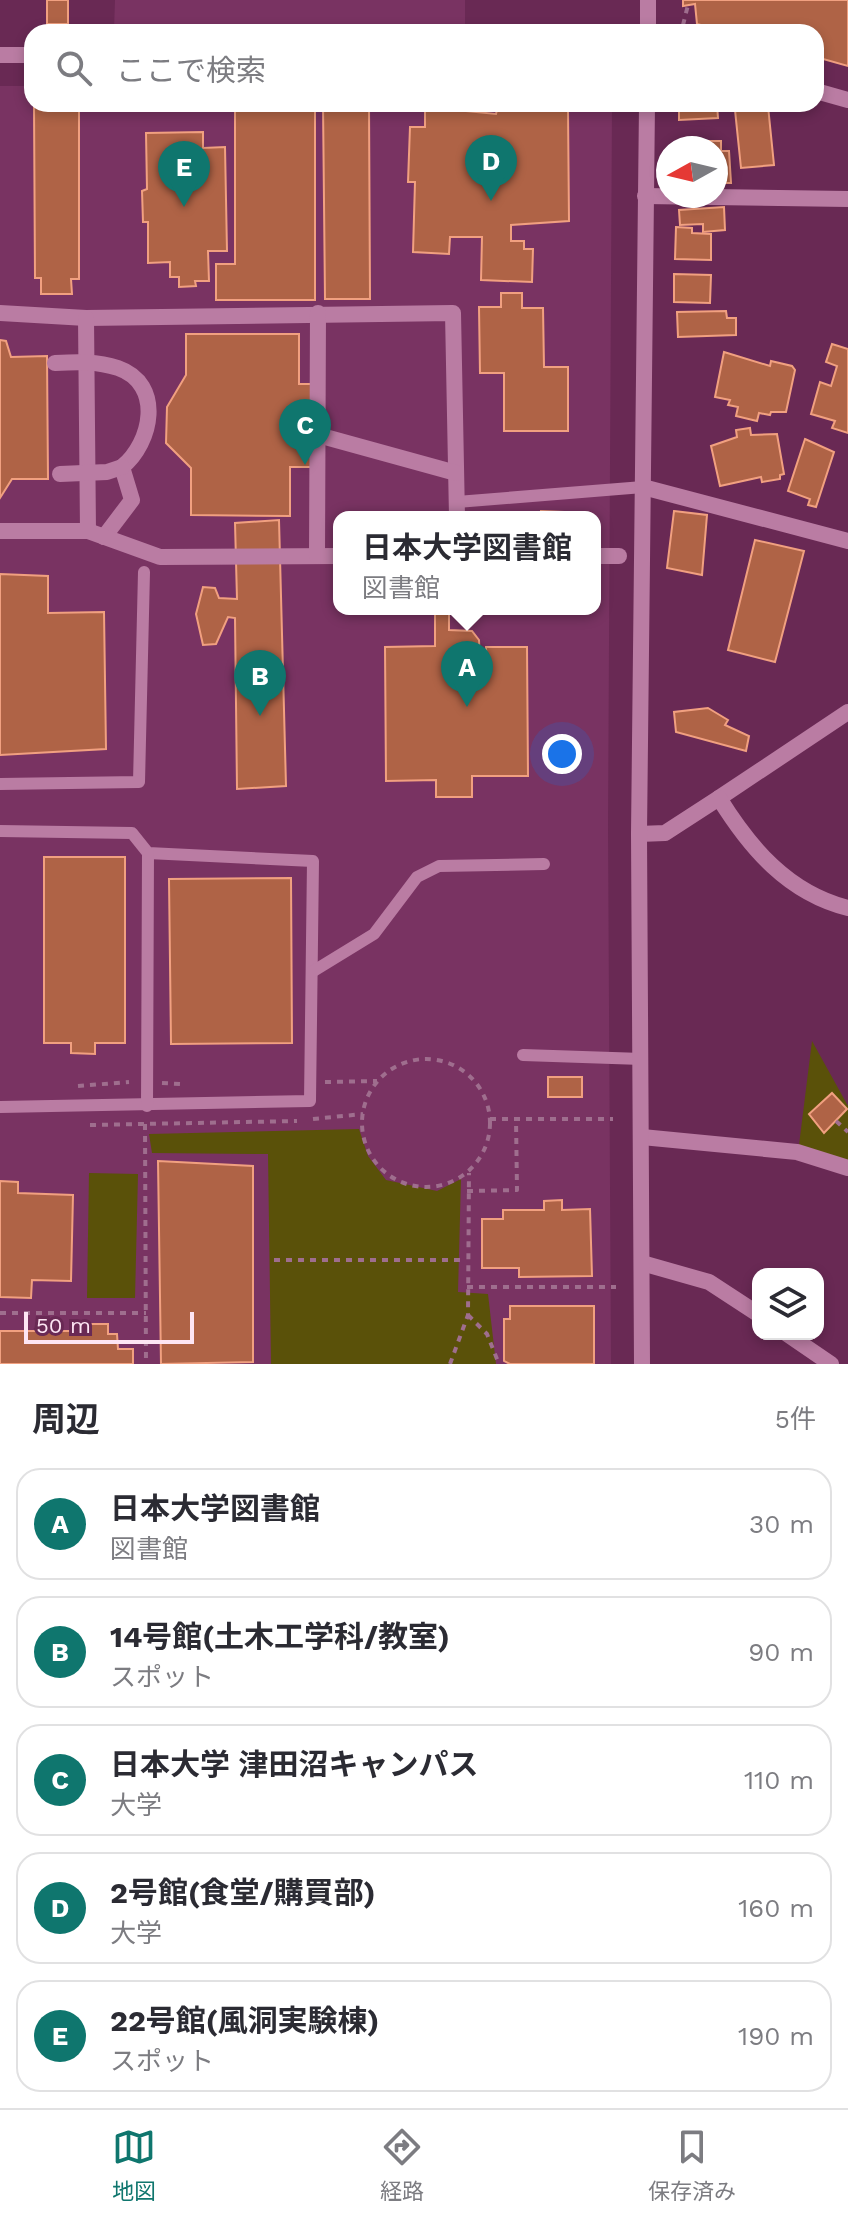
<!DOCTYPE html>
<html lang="ja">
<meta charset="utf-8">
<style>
body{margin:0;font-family:"Work Sans","Noto Sans JP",sans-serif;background:#f2f2f3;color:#2b2b33}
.controls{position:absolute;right:24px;bottom:24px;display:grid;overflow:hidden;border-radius:16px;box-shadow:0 4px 12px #0003}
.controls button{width:72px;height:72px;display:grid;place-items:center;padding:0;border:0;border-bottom:2px solid #e1e1e2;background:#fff;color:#2b2b33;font:40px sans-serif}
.compass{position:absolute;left:656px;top:136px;width:72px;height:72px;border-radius:50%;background:#fff;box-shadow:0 4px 12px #0003;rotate:262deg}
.scale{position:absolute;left:24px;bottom:20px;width:170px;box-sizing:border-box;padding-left:8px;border:4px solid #fde5f3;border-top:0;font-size:22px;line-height:28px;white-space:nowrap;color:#fde5f3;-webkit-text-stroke:6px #692954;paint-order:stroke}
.you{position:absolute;left:562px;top:754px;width:28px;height:28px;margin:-20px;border:6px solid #fff;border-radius:50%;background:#1a73e8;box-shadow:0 0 0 12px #1a73e833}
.badge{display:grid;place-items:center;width:52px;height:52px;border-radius:50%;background:#0f766e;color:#fff;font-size:26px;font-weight:700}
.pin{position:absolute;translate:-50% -66px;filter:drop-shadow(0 2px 4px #0008)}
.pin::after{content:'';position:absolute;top:42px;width:28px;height:24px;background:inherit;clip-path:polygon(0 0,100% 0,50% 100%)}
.popup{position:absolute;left:333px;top:511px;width:268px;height:104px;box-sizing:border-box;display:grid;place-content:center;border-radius:16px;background:#fff;filter:drop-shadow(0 2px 6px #0005);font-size:26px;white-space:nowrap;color:#7c7c81}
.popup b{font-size:30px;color:#2b2b33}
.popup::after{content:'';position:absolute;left:50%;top:100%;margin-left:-16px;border:16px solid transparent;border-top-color:#fff}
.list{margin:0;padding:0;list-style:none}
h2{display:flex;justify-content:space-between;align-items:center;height:104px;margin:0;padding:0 32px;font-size:34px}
h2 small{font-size:26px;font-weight:400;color:#7c7c81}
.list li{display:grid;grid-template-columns:52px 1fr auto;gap:24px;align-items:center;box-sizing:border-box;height:112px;margin:0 16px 16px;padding:0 16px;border:2px solid #e1e1e2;border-radius:24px}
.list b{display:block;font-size:30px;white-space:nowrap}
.list p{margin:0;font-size:26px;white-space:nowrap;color:#7c7c81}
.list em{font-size:26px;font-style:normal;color:#7c7c81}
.icon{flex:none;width:44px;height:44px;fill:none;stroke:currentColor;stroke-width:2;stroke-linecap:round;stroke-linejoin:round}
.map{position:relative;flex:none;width:848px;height:1364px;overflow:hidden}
.search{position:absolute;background:#fff;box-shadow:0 4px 12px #0003;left:24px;right:24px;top:24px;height:88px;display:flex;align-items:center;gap:20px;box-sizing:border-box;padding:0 28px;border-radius:24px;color:#7c7c81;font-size:30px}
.sheet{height:744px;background:#fff}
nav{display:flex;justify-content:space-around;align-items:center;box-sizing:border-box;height:112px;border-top:2px solid #e1e1e2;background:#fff;font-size:22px;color:#7c7c81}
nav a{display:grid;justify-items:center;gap:4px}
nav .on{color:#0f766e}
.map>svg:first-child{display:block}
.built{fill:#793362;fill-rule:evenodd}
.green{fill:#5a5109}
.building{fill:#af6346;stroke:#f1a080;stroke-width:2}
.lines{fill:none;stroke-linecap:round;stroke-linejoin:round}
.path{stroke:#9f6e8e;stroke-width:4;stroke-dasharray:6 6;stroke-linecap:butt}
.service{stroke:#ba7ca3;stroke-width:12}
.pedestrian{stroke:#ba7ca3;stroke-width:16}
.minor{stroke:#ba7ca3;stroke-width:16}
.tertiary{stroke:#ba7ca3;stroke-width:16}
</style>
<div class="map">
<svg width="848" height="1364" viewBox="0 0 848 1364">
<rect width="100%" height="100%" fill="#692954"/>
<g class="built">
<path d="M115,0H465V28L114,30Z"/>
<path d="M0,86H32V104H612L608,827L611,1364H0ZM339,517H595V609H339Z"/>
</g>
<g class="green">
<path d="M812,1041L848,1106V1162L799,1145Z"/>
<path d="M359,1129L368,1156L386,1180L437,1191L461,1179L458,1292L488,1294L496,1364H271L268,1154L152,1153L149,1134Z"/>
<path d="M89,1173L138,1174L135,1298H87Z"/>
</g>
<g class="building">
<rect x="47" y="0" width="21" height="24"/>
<path d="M683,0H848V66L816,57V32H727L697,24L695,4L683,6Z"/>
<path d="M34,104H79V279H71L72,294H41V278H35Z"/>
<path d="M235,104H315V300H216V264H235Z"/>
<path d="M323,104H369L370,299H325Z"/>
<path d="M679,104H717L718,118L679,120Z"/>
<path d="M768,106L774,165L741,168L735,110Z"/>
<path d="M425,107L496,114L497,110H568L569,221L511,225V241H524V249H533L532,282L481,280L482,237H450L449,254L413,252L415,182H408L410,127H425Z"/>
<path d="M203,132V148L225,147L227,251H208L209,281H195L196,286L179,287V277H170V262L148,263V222H143L142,191L147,189L146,133Z"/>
<path d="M677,141H721V151H729L731,183H716V148H677Z"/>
<path d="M724,207L725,230L703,232V224L680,225L679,210Z"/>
<path d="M676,227L692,228V233L711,234V260L675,259Z"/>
<path d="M674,274L711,275L710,303L674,302Z"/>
<path d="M501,293H522V308H543L544,367H568V431H504V373H480L479,307H501Z"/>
<path d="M726,311L727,318H736V335L678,337L677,312Z"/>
<path d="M186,334H299V384H316V467H290V516L191,515V468L166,443L167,407L186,375Z"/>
<path d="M0,340L6,341L11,357L47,356L48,479H12L0,498Z"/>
<path d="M832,344L848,349V433L832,428L835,421L811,414L820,382L831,386L837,366L826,362Z"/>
<path d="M724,352L770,366L771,361L792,366L795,370L786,412H771L770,415L759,413L757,421L736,416L738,407L728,405L730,400L715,397Z"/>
<path d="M750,428L751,435L777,434L784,474L780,475V479L762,482L761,477L720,486L711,446L737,437L736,430Z"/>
<path d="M805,439L834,452L816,507L808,505L810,499L788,491Z"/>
<path d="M541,511L587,513V517H541Z"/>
<path d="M674,511L707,515L702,575L667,568Z"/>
<path d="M279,520L286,786L237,789L235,618L228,617L216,644L203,645L196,614L203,587L215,588L219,598L237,599L235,523Z"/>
<path d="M755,540L804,551L775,662L728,650Z"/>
<path d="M0,574L48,576V613L104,612L106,749L0,755Z"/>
<path d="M435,609H449V630L472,631L479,640L480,662L487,671L486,647H527L528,776H472V797H436V780L386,781L385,647L435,646Z"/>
<path d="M708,708L728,720L725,725L749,736L746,751L676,732L674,712Z"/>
<path d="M44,857H125V1043H95V1054L71,1053V1043H44Z"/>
<path d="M291,878L292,1043L171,1044L169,879Z"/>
<rect x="548" y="1077" width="34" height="20"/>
<path d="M832,1093L847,1109L824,1133L809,1114Z"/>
<path d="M158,1161L253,1166V1362L161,1364Z"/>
<path d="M0,1181L18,1182V1193L73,1195L71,1281L32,1280L31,1298L0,1297Z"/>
<path d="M562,1200V1210L590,1209L592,1276L519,1277V1268H482V1219H503V1210H544V1201Z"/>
<path d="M510,1306H594V1364H510L504,1361V1319H510Z"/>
<path d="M73,1324H108V1334H117L118,1349H133V1364H0V1331H73Z"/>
</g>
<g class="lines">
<g class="path">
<path d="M683,25L688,5"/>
<circle cx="426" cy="1123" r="64"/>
<path d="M325,1082L377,1081"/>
<path d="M162,1083L181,1084"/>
<path d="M78,1086L129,1082"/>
<path d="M313,1119L363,1114"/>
<path d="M490,1119H613"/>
<path d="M836,1121L848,1132"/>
<path d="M145,1124L146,1364"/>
<path d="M90,1125L297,1121"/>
<path d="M467,1191L517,1190L516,1119"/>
<path d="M274,1260H466"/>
<path d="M467,1287H616"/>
<path d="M0,1313H146"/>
<path d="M468,1315L487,1334L499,1364"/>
<path d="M450,1364L468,1315L469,1173"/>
</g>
<g class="service">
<path d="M457,502L643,487"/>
<path d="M0,784L139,782L144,572"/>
<path d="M0,831L132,833L148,853L313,861L310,1101L0,1107"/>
<path d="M312,972L374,934L417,877L439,866L544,864"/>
<path d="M523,1055L642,1059"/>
<path d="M147,1106L148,853"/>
</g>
<g class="pedestrian">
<path d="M0,313L86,318L453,313L457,517"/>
<path d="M86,318L88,531"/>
<path d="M55,363C76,362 97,361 118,368C164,384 152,443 122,467L132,500L104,537"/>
<path d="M318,435L456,473"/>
<path d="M60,474L107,472L122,467"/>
<path d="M0,531H88L160,557L339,556"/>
<path d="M317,556L318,313"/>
<path d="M595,556H619"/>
</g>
<g class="minor">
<path d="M645,196L848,199"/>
<path d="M643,487L848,541"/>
<path d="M719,798L848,712"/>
<path d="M639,834L665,833L719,798C750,848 788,893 848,908"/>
<path d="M642,1137L797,1152L848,1168"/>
<path d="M642,1263L709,1282L758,1314"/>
<path d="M787,1334L831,1364"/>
</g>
<g class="tertiary">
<path d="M648,32V0"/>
<path d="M0,55H32"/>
<path d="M816,91L848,100"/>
<path d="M642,1364L639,834L647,104"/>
</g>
</g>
</svg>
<div class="controls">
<button><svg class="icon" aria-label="layers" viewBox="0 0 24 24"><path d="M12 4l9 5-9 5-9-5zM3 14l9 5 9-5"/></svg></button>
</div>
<svg class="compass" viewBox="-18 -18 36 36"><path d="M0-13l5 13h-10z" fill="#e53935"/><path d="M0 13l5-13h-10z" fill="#7c7c81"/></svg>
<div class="scale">50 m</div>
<div class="you"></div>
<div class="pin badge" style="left:467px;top:707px">A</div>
<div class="popup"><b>日本大学図書館</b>図書館</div>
<div class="pin badge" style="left:260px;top:716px">B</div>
<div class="pin badge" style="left:305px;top:465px">C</div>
<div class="pin badge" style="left:491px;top:201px">D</div>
<div class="pin badge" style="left:184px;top:207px">E</div>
<div class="search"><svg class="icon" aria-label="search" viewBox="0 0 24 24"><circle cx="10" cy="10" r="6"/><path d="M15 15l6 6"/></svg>ここで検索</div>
</div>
<section class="sheet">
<h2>周辺<small>5件</small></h2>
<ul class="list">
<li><span class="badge">A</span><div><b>日本大学図書館</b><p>図書館</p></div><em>30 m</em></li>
<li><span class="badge">B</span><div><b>14号館(土木工学科/教室)</b><p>スポット</p></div><em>90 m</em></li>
<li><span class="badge">C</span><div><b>日本大学 津田沼キャンパス</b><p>大学</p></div><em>110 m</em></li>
<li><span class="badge">D</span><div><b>2号館(食堂/購買部)</b><p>大学</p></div><em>160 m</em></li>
<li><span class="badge">E</span><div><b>22号館(風洞実験棟)</b><p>スポット</p></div><em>190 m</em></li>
</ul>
</section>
<nav>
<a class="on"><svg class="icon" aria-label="map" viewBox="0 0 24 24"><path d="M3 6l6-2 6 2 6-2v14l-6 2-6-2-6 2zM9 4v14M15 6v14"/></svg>地図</a>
<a><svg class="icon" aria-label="directions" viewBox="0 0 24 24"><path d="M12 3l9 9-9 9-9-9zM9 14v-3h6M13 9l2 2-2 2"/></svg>経路</a>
<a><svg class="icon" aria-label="saved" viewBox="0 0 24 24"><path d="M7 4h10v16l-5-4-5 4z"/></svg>保存済み</a>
</nav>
